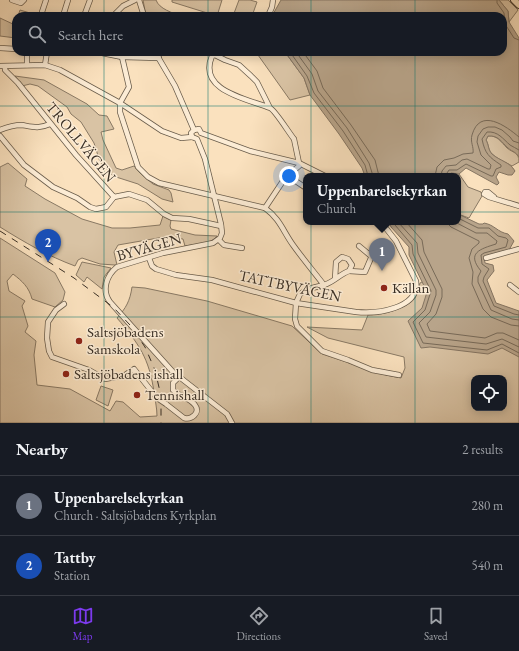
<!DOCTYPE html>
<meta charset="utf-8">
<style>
body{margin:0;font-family:"EB Garamond",serif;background:#20242c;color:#f1f3f6}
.controls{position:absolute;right:12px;bottom:12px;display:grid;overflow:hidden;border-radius:8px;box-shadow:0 2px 10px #0003}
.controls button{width:36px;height:36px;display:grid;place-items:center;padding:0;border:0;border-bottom:1px solid #363941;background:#171b24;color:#f1f3f6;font:20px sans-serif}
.you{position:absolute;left:289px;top:176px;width:14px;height:14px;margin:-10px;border:3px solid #fff;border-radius:50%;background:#1a73e8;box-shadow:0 0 0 6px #1a73e833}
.badge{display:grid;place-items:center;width:26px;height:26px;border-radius:50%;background:#7c3aed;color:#fff;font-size:13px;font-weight:700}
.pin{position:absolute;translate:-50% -33px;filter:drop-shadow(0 1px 2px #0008)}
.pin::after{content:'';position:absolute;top:21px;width:14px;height:12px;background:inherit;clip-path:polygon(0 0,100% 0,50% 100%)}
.popup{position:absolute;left:303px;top:173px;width:158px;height:52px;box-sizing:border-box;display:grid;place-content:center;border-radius:8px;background:#171b24;filter:drop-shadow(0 1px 3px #0005);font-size:13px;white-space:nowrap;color:#9ea1a6}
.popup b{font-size:15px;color:#f1f3f6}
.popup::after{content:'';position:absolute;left:50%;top:100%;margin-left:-8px;border:8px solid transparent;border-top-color:#171b24}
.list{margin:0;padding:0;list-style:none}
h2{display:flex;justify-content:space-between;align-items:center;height:52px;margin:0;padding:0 16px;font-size:17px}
h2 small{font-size:13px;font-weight:400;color:#9ea1a6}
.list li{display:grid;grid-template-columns:26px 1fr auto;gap:12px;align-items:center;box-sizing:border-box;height:60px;padding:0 16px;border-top:1px solid #363941}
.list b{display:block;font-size:15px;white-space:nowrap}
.list p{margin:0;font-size:13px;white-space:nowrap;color:#9ea1a6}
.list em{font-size:13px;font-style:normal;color:#9ea1a6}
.icon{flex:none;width:22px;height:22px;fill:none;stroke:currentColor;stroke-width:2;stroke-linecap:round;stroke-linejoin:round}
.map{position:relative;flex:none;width:519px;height:423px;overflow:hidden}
.search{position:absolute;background:#171b24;box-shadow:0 2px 10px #0003;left:12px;right:12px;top:12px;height:44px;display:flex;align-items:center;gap:10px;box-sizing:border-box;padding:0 14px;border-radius:12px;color:#9ea1a6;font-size:15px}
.sheet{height:172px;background:#171b24}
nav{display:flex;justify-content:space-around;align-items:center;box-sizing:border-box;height:56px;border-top:1px solid #363941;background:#171b24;font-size:11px;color:#9ea1a6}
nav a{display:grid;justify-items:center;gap:2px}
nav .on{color:#7c3aed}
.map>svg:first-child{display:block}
.green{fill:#d9c3a4;stroke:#897964;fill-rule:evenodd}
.water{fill:#b8a48a;stroke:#857562}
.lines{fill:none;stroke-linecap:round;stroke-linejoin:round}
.shore{stroke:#786a58;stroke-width:1}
.minor-casing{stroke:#695c4b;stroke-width:6}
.major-casing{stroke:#392f25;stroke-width:8}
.minor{stroke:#fcecd5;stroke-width:4.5}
.major{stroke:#fae1be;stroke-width:6}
.rail{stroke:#392f25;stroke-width:1;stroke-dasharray:7 7;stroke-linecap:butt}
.minor-bridge-casing{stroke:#695c4b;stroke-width:6;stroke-linecap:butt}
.minor-bridge{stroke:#fcecd5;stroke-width:4.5}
.grid{fill:none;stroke:#0f766e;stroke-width:1;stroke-opacity:0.55}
.poi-dot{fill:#8f2418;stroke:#fcecd5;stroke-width:1.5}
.labels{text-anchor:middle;stroke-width:3;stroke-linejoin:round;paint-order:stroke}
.street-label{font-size:15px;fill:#392f25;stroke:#fcecd5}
.poi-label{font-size:15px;fill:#392f25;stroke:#fcecd5;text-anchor:start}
</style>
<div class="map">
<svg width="519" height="423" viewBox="0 0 519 423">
<rect width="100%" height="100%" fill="#fae1be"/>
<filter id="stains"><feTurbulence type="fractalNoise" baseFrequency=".005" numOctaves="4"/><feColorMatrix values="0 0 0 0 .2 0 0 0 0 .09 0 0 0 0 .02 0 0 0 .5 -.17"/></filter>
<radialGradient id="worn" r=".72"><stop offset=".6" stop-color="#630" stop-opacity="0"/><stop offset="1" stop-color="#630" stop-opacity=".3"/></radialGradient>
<g class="green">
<path d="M143,0H156C159,9 173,13 181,16H146Z"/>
<path d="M172,0H222L217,16L172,2Z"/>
<path d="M239,0H250L257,2L252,16H233Z"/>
<path d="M499,0H508L518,10L509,22L508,11Z"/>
<path d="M20,10L40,16H18Z"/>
<path d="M0,18L15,25L16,24V38L0,36Z"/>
<path d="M247,52H285L304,78L310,95L290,100L258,55Z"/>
<path d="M15,76L44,80L87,104L99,115L107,116L114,129L101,132L103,140L116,168L122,170L134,166L140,173L153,184L169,190L171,193L173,202L162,199L138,184L113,176L100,162L94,143L81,122L71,114L67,107L38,86L30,84L22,86Z"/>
<path d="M488,136C497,135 501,142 507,148C513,153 519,152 519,162L512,166C506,162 491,157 489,149C488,146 488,143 486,140Z"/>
<path d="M8,163L27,179L25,186L45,199L82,219L112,228H130L160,225L163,216L171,220L170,226L171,229L195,235L217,236C211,245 195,244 185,246L183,239L164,237L118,245L114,252L117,265H115L100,264L82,258L78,260L75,266C48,256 24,242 0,227V167Z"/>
<path d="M451,173L459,174L468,187L481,192L482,196L469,218L458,214V176H449Z"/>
<path d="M0,238L55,273L65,292L63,300L55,307L32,299C29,287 22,281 13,274L7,281L9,291L25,301L22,306L28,326L25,332L36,341L34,355L37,385L70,389L110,411L116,401L123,402L140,417L157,416C157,408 155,400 154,392C149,358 139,344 117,318C126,308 130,301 132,287L145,288L207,301L292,326L322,354L386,375L401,378L405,368L404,357L328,338L307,327L362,330L368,315C380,316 408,308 415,298C418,293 419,288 420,283L426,280L519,332V423H0ZM474,378H504V408H474Z"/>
<path d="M82,262L111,268L104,277L102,289L87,277L84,282L76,275Z"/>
<path d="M101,386L113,390L108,406L96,400Z"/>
</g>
<g class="water">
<path d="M281,0H499L508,11L509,22L519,38V157C516,152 513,152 508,148C502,143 499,135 488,136L486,140C489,145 488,150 492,154C500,161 510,162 515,171L512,175H508L499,172L496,177L499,183L497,185L466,168L459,174L451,173L449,176H365L362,168L339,134L310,95L304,78L285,52H503V16H272Z"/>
<path d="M458,214L479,224H483L484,223C495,225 497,232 508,234L514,241L509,250L484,257L485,263L493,265L494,271L487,280L496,303L519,311V357L502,348L488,354L430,347L421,348L408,321L422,308L427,292L409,255V247L391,227L389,222H458Z"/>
</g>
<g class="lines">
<g class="shore">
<path d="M497,0V3L504,13L505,24L514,38L519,40"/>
<path d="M290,52L307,76L314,93L343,131L365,165L368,176"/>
<path d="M296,52L312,74L318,91L347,128L369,163L373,176"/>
<path d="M303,52L317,71L323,88L351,125L375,160L379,176"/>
<path d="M435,176L437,167L444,160L454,158L463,154L473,153C474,147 470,142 472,135C480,107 506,126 519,137"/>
<path d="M441,176L442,171L446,166L456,165L462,160L467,159L488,169H490L491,165L481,155L477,142L478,136L483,129L488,127H495L502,130L510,137L513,141L519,143"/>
<path d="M446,176L447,173L449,170H457L466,164L491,176H493L496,169L501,167V165C489,157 485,154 482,139L487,132C498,131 503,139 510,145C513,147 516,148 519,150"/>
<path d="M458,218L478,228H489L498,236L506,238L508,240L506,247L484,253L481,255L482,264L489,269L484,277L483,281L494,306L514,314L519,315"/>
<path d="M393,222L395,225L412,245L413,254L431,291L425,310L413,322L423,343L487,350L502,344L519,353"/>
<path d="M398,222L417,243L418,253L436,290V295L430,312L419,323L426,337L486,344L502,339L519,347"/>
<path d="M406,222L422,240L424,252L442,289V297L436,314L427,324L430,331L485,338L497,333H503L519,340"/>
<path d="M446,222L451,227L479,241V243L472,249L469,258L473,272L472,284L483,309L491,317L511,325L519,326"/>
<path d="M455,222L476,233H487L497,241L496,244C480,249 466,253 481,271L478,277V282L491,310L512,319L519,320"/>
</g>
<defs>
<g id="minor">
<path d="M12,0L21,3L24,0"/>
<path d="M139,0L144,16"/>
<path d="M45,16H43L42,12L46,0"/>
<path d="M63,16L68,0"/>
<path d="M84,16L90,0"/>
<path d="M113,16L123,6L135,0"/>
<path d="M268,16L272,7L273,0"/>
<path d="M0,48L16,49"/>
<path d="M27,52V65"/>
<path d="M97,52L122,57L159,58"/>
<path d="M155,52L175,86L194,130L191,133L192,137"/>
<path d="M122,57L129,87L120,103V112L138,167L148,177L159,183L265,208C280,219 283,231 293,245C303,259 314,272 324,285L308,289L300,294L296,303L295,319L297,326L322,351L348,360L372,370L399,375"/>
<path d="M45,65L47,52"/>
<path d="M0,66L45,65L60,70L120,103L162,131L181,138L192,137"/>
<path d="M5,67V70L18,83L76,155L114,197L129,194L147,200L164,214L172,218L189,219L221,226"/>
<path d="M0,130C7,127 14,125 22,125C33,127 39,129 50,124"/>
<path d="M194,130L199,129L201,133L250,151L299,163L325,176"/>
<path d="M0,136L24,165L53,187L77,198L90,207L96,209L106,207L114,197"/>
<path d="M192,137L197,139L205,159L221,224L222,233L220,238L213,243L163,253L117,267C107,275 101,290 110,302L173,372L227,414L232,423"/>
<path d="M288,176L306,188"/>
<path d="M494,197L488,192H485L484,194L489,197L519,206"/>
<path d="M265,208L285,178L299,166V163L294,139C289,133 275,110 270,108C248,99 197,91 212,56L215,55L225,60L239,65L251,76L257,82L270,108"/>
<path d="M219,240L224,245L242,248"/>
<path d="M149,258L152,266L156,269L176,275L212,280L296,303L356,312C376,314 420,309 416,281L396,241L381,222"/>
<path d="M486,258L519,249"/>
<path d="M349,271L365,272L371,258V256L359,246"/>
<path d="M324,285C334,282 340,274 349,271L352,265L348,259L342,257L336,262L335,279"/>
<path d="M510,285L519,292"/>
<path d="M64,304L56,310L48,322L47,338L49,351L52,357L89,370L105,379L116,377H122L134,369L157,398"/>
<path d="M166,404L184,418C191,420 201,413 195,405C190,398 179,396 173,390V383L179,377"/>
</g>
<path id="major" d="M514,0L519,5"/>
</defs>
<use href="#minor" class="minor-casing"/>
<use href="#major" class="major-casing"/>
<use href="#minor" class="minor"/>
<use href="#major" class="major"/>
<path class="rail" d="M0,231L74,278L113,307L130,325L145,347L155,370L161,396V423"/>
<defs>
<path id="minor-bridge" d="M157,398L166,404"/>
</defs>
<use href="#minor-bridge" class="minor-bridge-casing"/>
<use href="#minor-bridge" class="minor-bridge"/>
</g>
<path class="grid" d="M104,0V16M208,0V16M311,0V16M415,0V16M104,52V423M208,52V423M311,52V423M415,52V423M0,106H519M0,212H519M0,317H519"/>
<g class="poi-dot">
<circle cx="384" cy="288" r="4"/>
<circle cx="79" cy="341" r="4"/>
<circle cx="66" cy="374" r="4"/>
<circle cx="137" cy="395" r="4"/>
</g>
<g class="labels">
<g class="street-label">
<text transform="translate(81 142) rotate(50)" y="5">TROLLVÄGEN</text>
<text transform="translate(149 247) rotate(-16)" y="5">BYVÄGEN</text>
<text transform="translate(290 286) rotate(12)" y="5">TATTBYVÄGEN</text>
</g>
<g class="poi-label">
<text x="392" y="293">Källan</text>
<text x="87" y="337">Saltsjöbadens<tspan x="87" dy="17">Samskola</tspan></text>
<text x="74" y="379">Saltsjöbadens ishall</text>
<text x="145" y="400">Tennishall</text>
</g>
</g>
<rect width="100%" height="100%" filter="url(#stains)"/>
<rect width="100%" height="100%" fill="url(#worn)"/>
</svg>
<div class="controls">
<button><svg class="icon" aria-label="locate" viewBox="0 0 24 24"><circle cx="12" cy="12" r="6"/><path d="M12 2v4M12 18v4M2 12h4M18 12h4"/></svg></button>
</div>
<div class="you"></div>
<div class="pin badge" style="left:382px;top:271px;background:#6b7280">1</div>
<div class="popup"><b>Uppenbarelsekyrkan</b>Church</div>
<div class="pin badge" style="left:48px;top:262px;background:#1a4fb4">2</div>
<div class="search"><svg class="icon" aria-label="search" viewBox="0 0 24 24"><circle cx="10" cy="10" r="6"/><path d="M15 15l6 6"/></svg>Search here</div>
</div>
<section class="sheet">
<h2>Nearby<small>2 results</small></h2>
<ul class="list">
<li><span class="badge" style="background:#6b7280">1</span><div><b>Uppenbarelsekyrkan</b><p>Church · Saltsjöbadens Kyrkplan</p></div><em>280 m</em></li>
<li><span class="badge" style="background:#1a4fb4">2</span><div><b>Tattby</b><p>Station</p></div><em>540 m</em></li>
</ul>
</section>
<nav>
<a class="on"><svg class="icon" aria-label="map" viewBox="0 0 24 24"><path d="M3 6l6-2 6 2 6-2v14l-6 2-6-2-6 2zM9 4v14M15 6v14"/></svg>Map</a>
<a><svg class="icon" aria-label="directions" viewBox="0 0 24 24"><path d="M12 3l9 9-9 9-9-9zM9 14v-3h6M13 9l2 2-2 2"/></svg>Directions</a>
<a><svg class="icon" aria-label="saved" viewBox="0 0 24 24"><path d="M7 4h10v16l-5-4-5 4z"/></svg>Saved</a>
</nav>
